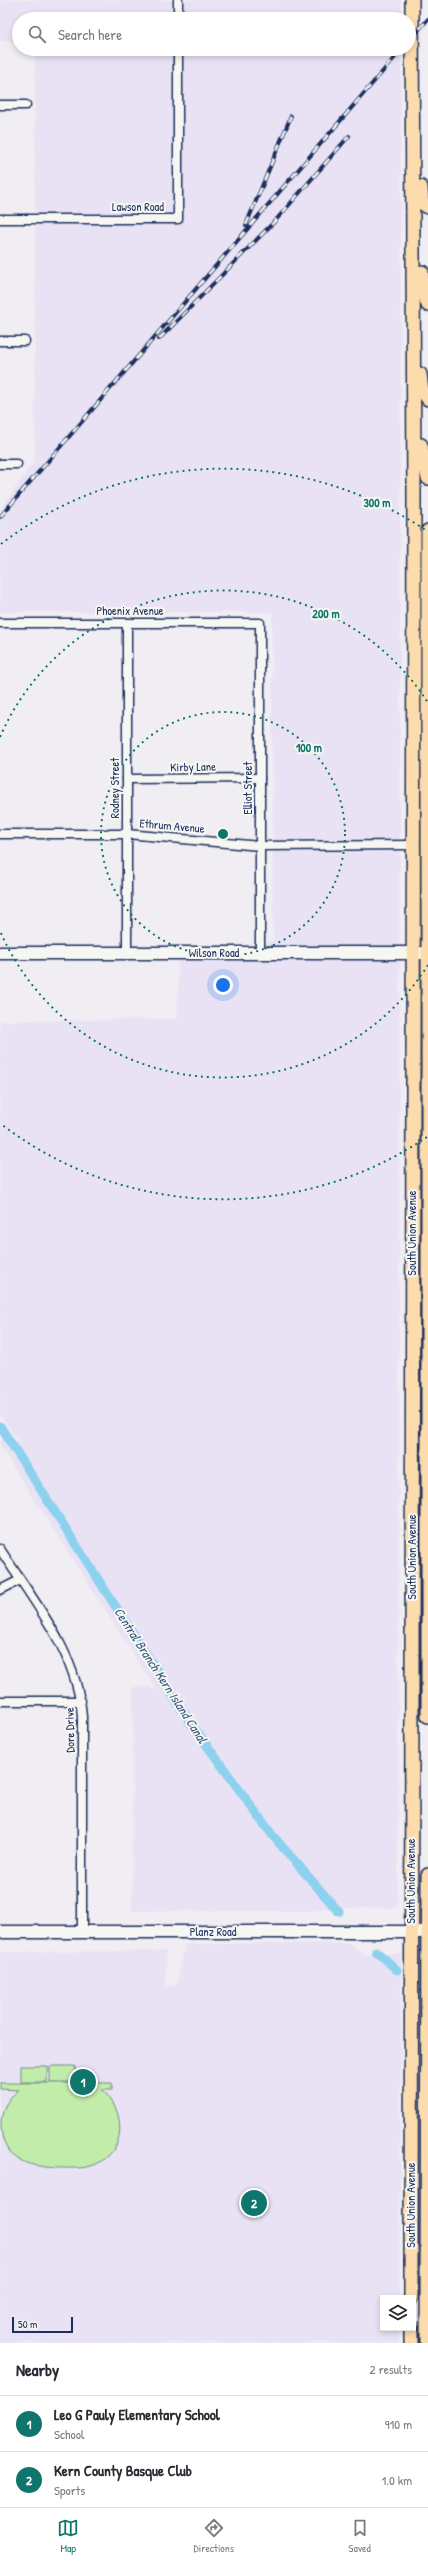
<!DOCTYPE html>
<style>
body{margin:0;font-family:"Patrick Hand",sans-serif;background:#f2f2f3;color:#2b2b33}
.controls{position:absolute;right:12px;bottom:12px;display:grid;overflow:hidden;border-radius:0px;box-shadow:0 2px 6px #0003}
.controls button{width:36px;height:36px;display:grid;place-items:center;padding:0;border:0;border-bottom:1px solid #e1e1e2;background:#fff;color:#2b2b33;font:20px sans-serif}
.scale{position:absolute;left:12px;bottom:10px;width:61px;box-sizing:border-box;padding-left:4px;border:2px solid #1b2f5e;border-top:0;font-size:11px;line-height:14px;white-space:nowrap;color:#1b2f5e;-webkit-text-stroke:3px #f6f6f2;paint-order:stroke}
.you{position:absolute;left:223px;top:985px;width:14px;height:14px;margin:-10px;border:3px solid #fff;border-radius:50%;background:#1a73e8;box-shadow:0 0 0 6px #1a73e833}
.badge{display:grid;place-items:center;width:26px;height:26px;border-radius:50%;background:#0f766e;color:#fff;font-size:13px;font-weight:700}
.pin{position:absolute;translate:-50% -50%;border:2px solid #fff;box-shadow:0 1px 4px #0006}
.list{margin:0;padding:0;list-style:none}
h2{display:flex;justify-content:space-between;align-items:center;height:52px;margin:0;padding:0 16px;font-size:17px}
h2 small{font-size:13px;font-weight:400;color:#7c7c81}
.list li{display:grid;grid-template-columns:26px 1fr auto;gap:12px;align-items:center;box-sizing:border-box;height:56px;padding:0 16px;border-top:1px solid #e1e1e2}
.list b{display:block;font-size:15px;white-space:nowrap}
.list p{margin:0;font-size:13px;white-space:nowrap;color:#7c7c81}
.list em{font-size:13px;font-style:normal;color:#7c7c81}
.icon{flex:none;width:22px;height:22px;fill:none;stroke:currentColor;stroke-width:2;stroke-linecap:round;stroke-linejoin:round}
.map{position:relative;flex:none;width:428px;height:2343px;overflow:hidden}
.search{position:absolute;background:#fff;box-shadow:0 2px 6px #0003;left:12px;right:12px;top:12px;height:44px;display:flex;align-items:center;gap:10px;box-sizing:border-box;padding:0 14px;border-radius:22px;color:#7c7c81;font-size:15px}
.sheet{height:164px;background:#fff}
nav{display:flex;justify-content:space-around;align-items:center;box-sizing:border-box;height:56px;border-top:1px solid #e1e1e2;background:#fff;font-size:11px;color:#7c7c81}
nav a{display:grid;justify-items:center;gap:2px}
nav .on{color:#0f766e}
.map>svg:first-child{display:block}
.built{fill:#e8e2f4}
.green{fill:#c2eca9;stroke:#6e8e84}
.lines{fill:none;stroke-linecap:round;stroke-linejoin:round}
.canal{stroke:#8cd1ee;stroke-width:9}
.street-casing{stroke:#1b2f5e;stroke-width:11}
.secondary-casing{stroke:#1b2f5e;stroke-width:15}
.primary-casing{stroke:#1b2f5e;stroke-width:16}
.street{stroke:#f6f6f2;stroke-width:8}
.secondary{stroke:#f6f6f2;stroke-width:12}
.primary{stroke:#fcdcac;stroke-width:13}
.rail-casing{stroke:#1b2f5e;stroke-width:4}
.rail{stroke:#f6f6f2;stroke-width:2.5;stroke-dasharray:8;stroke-linecap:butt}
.ring{fill:none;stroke:#0f766e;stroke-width:2;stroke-dasharray:2 4}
.labels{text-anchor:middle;stroke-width:4;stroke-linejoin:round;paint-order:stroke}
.street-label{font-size:12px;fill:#1b2f5e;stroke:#f6f6f2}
.water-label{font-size:13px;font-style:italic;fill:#375882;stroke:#f6f6f2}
.centre{fill:#0f766e;stroke:#f6f6f2;stroke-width:2}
.ring-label{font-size:12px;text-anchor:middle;font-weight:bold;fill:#0f766e;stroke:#f6f6f2;stroke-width:4;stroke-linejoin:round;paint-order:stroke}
</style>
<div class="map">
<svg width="428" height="2343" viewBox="0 0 428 2343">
<rect width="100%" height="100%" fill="#f0edf3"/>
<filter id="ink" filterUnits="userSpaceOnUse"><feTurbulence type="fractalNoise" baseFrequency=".025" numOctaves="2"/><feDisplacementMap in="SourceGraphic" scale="8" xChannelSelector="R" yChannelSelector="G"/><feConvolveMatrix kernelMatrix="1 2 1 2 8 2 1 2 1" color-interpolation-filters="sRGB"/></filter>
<g filter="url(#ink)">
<g class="built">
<path d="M0,0H401V19H19V41H0Z"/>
<path d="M35,49H401L398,1903L394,1908H324L312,1911H132L133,1687H150L157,1691L0,1446V1440H18L0,1415V1021L178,1019V961L273,941L272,612H0V510L35,460Z"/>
<path d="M349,1943L363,1955L401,1954L399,2298H383V2328H399V2343H0V1952L166,1951V1987L177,1985L185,1944Z"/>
</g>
<g class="green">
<rect x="21" y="2066" width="26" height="16"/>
<path d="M50,2066H75L76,2082H50Z"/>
<path d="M0,2083H112V2090H102C126,2111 128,2151 94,2165C83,2169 72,2168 61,2168C32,2167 3,2163 1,2127C0,2112 7,2098 19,2090L0,2089Z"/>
</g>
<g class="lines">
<g class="canal">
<path d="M0,1426L187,1718L273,1836L339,1912"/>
<path d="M376,1951L397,1970"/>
</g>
<defs>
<g id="street">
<path d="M178,19V0"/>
<path d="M0,105H26"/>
<path d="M0,219H178V49"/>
<path d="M0,341H25"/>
<path d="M0,464H17"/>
<path d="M0,623H260V953"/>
<path d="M127,779L260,778"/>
<path d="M0,834H127L260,846L413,845"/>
<path d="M127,953V623"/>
<path d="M0,1549C33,1601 78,1653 82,1717V1932"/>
<path d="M0,1590L20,1580"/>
<path d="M0,1701H81"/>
</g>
<g id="secondary">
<path d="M0,953H428"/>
<path d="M0,1932H427"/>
</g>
<g id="primary">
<path d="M421,187L422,203L428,207"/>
<path d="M422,272V288L428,305"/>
<path d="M420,374L422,390L428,399"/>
<path d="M421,445L428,478"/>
<path d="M428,531V1716"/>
<path d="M411,2298L414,495L412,0"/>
<path d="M411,2343V2328"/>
<path d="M427,2343L428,1875"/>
</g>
</defs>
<use href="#street" class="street-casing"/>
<use href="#secondary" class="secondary-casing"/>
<use href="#primary" class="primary-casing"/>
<use href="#street" class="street"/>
<use href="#secondary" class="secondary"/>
<use href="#primary" class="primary"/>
<defs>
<g id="rail">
<path d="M409,41L428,19"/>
<path d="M246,225L291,116"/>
<path d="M159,339L276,220L349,136"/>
<path d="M0,517L402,49"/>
</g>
</defs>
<use href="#rail" class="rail-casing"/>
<use href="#rail" class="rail"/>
</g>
</g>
<g class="ring">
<circle cx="223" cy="834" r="122"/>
<path d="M428 965A243 243 0 0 1 0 931M0 737A243 243 0 0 1 428 703"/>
<path d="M427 1137A365 365 0 0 1 1 1124M1 544A365 365 0 0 1 427 531"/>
</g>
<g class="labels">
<g class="street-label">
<text x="138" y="211">Lawson Road</text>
<text x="130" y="615">Phoenix Avenue</text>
<text transform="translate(193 767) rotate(-1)" y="4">Kirby Lane</text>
<text transform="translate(115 788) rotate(-90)" y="4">Rodney Street</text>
<text transform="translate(248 788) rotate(-90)" y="4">Elliot Street</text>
<text transform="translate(172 826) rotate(5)" y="4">Ethrum Avenue</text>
<text x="214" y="957">Wilson Road</text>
<text transform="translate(412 1233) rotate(-90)" y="4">South Union Avenue</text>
<text transform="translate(412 1557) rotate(-90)" y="4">South Union Avenue</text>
<text transform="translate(70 1730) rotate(-91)" y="4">Dore Drive</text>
<text transform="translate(411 1881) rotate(-90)" y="4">South Union Avenue</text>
<text x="213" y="1936">Planz Road</text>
<text transform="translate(411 2205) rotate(-90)" y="4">South Union Avenue</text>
</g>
<g class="water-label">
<text transform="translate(161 1675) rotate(57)" y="5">Central Branch Kern Island Canal</text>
</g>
</g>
<circle cx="223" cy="834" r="6" class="centre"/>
<g class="ring-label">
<text x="377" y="507">300 m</text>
<text x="326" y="618">200 m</text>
<text x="309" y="752">100 m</text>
</g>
</svg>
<div class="controls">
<button><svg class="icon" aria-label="layers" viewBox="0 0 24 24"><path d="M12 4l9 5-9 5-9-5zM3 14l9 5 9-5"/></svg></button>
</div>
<div class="scale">50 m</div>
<div class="you"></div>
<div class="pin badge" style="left:83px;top:2082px">1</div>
<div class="pin badge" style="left:254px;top:2203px">2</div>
<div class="search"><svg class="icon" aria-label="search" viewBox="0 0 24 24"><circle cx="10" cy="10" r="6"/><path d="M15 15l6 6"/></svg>Search here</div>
</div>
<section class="sheet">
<h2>Nearby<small>2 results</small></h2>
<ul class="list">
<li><span class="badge">1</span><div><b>Leo G Pauly Elementary School</b><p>School</p></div><em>910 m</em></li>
<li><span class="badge">2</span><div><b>Kern County Basque Club</b><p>Sports</p></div><em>1.0 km</em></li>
</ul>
</section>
<nav>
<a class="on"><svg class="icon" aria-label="map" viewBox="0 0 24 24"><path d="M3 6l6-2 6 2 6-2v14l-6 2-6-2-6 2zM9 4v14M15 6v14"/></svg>Map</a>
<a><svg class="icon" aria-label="directions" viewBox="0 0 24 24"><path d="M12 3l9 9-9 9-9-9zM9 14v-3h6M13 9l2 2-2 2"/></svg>Directions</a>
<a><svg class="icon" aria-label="saved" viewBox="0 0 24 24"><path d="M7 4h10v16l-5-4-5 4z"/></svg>Saved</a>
</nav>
